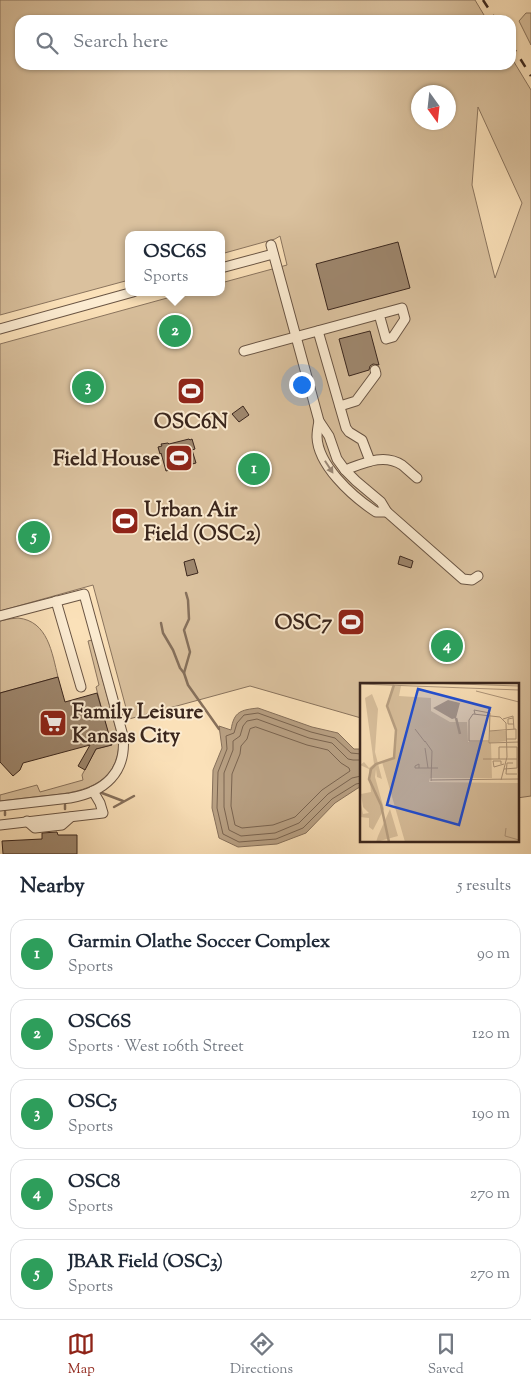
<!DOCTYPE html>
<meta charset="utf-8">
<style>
body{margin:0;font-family:"Sorts Mill Goudy",serif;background:#f2f2f3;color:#1f2937}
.compass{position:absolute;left:411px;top:85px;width:45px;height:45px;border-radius:50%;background:#fff;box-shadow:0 1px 4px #0004;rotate:165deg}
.you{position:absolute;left:301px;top:384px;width:18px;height:18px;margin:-12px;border:4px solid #fff;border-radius:50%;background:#1a73e8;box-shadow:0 0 0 8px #1a73e833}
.badge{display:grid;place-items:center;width:32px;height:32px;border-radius:50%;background:#8f2418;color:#fff;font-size:16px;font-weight:700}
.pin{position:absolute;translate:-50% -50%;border:2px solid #fff;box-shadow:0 1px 5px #0006}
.popup{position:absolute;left:125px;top:231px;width:100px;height:65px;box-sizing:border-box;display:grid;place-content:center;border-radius:10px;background:#fff;filter:drop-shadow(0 1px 4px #0005);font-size:16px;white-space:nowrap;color:#747a83}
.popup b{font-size:19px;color:#1f2937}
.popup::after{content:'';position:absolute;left:50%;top:100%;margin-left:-10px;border:10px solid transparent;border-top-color:#fff}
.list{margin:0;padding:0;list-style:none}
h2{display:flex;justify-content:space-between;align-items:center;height:65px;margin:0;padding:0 20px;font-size:21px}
h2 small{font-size:16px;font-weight:400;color:#747a83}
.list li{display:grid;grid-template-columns:32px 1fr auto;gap:15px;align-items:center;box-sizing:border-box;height:70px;margin:0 10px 10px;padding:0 10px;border:1px solid #e0e1e3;border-radius:15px}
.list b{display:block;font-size:19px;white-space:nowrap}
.list p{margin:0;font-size:16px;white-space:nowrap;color:#747a83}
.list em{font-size:16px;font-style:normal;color:#747a83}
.icon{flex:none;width:28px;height:28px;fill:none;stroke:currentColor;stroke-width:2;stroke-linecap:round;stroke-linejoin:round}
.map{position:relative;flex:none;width:531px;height:854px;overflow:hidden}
.search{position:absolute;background:#fff;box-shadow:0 1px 4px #0004;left:15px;right:15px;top:15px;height:55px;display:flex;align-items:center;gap:12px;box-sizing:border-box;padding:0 18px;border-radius:15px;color:#747a83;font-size:19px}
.sheet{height:465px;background:#fff}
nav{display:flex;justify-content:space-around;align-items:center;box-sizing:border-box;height:70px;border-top:1px solid #e0e1e3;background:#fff;font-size:14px;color:#747a83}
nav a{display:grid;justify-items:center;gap:2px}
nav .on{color:#8f2418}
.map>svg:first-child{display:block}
.green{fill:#dac19e;stroke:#8a745e;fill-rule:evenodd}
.water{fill:#b9a184;stroke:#86705b}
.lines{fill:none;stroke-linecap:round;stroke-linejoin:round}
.shore{stroke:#7a6450;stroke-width:1}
.stream{stroke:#86705b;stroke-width:2.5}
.building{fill:#9e876e;stroke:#3a261d}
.minor-casing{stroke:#6a5544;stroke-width:11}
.minor{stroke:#fcecd2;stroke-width:9}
.rail{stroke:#3a261d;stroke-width:2.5;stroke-dasharray:9 9;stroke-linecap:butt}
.oneway{fill:#9b8978}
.labels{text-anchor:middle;stroke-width:4;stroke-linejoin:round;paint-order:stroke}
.poi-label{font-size:21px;font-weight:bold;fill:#3a261d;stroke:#fcecd2;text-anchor:end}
.inset-river{fill:none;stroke:#b9a184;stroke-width:2.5}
.inset-road{fill:none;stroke:#ae967b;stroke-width:1}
.view{fill:#1d4ed8;fill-opacity:0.15;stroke:#1d4ed8;stroke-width:2.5}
.inset-edge{fill:none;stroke:#3a261d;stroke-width:2.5}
</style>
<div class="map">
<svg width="531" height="854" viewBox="0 0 531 854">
<rect width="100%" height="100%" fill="#fbe1b9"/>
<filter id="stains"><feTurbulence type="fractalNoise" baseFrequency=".004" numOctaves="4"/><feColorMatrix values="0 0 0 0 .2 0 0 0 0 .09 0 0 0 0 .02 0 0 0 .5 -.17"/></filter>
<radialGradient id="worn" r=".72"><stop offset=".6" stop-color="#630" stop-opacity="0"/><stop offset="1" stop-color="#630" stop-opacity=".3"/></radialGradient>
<g class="green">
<path d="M0,0H475L487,20H20V65H511V57L531,90V796L517,798V684H361V718L250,686L129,719L93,585L0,611V344L189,292H221V283L287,265L280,236L275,239L221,254V235H129V280L0,315ZM418,92H448V122H418ZM478,107L522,203L495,278L472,185Z"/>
<path d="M526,13H531V45L519,21Z"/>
<path d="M18,618C48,621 52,653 58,677L0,693V621L9,619Z"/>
<path d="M92,640L119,740C119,787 79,793 42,796C28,798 14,799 0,801V795L37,785L40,792L83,780L82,775L96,749L111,745L96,687L99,685L88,641Z"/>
</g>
<path class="water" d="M258,708L312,727L338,733L354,749H361V787L358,788L335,803L306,833L277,844L238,847L219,838L212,808L213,770L222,748L219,726L231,730C234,711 241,710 258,708Z"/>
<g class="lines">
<g class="shore">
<path d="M256,727L307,745L328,750L341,763L349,768L350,771L322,790L295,817L273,825L242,828L235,825L231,806L232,774L240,754L241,746L247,739L250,729Z"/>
<path d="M361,754L351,753L335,738L311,732L258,713L244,715L237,723L234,733L226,736L227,749L218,772L217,808L223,834L239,842L276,839L303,828L332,799L356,784L361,783"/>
<path d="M361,760H353L348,759L332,743L309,738L257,719L247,721L243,726L240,736L233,741V750L224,773V807L229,830L241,836L275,833L299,823L328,794L352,778L361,776"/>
</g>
<g class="stream">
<path d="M161,623L163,633L173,650L180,668L184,673L188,685L219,729"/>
<path d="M184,673L190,652L184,630L189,619L188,600L186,593"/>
<path d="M102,793L123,801"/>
<path d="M65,805V809"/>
<path d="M114,807L134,796"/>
<path d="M5,812V815"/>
</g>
</g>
<g class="building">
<path d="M398,242L410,288L328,310L316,264Z"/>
<path d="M370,331L379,365L373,364L370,366L369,370L349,376L339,339Z"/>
<path d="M243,406L249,415L239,422L232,414Z"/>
<path d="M189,439L190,440L192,439L195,449L192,450L196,463L166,471L161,453L160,454L158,447L162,446L161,444L168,443L169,444Z"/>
<path d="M400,556L413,561L411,568L398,564Z"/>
<path d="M194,559L198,573L187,576L184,562Z"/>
<path d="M58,677L65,702L97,693L112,745L96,749L85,770L78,766L90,745L23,763L20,770L13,776L0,762V693Z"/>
<path d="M57,832L58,835H77V854H3L2,841L42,839V833Z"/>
</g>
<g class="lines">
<defs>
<g id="minor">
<path d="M271,245L319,421L329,436L337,459L345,470L356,481L381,502L387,512L463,579L472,580L478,576"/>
<path d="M221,268L273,254"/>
<path d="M0,329L133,292"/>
<path d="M318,331L346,428L349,432L362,440L370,461"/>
<path d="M244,351L402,308L405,319L393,337L386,339L379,314"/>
<path d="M340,406L356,401L376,374L375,370"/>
<path d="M319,421C318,426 317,432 317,437C318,465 351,495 373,510L376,512H387"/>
<path d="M345,470C364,463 384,453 402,465C407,469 412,474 417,478"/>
<path d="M56,601L81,687"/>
<path d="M0,616L84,594L123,736C127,772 105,792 70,798L0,806"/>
<path d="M27,821L35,828L62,825L71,817"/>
<path d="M0,825L103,813L100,803L93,791"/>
</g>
</defs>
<use href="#minor" class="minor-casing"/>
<use href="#minor" class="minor"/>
<g class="rail">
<path d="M483,0L496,20"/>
<path d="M511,44L531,76"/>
</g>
</g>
<defs><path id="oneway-solid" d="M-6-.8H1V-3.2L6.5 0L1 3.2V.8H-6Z" transform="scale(1.25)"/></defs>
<use class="oneway" href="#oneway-solid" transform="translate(329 467) rotate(57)"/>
<defs>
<symbol id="stadium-square" viewBox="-11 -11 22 22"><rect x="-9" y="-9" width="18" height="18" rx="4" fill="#8f2418" stroke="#fcecd2"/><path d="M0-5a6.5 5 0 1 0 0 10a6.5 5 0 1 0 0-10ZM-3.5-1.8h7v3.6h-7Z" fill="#fff"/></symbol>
<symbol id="supermarket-square" viewBox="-11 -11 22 22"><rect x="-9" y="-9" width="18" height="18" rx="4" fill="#8f2418" stroke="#fcecd2"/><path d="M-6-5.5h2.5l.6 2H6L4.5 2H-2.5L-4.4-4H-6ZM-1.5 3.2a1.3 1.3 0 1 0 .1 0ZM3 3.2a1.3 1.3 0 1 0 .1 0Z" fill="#fff"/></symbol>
</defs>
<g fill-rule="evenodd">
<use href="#stadium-square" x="175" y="375" width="32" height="32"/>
<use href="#stadium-square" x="163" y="442" width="32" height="32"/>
<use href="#stadium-square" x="109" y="505" width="32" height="32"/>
<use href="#stadium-square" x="335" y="606" width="32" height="32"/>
<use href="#supermarket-square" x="37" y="707" width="32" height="32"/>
</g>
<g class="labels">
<g class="poi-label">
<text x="191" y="428" text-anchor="middle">OSC6N</text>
<text x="160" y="465">Field House</text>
<text x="144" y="516" text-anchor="start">Urban Air<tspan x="144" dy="24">Field (OSC2)</tspan></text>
<text x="332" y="629">OSC7</text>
<text x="72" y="718" text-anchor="start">Family Leisure<tspan x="72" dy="24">Kansas City</tspan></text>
</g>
</g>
<g transform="translate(360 683)">
<rect width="159" height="159" fill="#fbe1b9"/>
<path d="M32,3H41L39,13L71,15V28L90,39H107L108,59H130V48H146V58L131,60L132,95H70L69,99L159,100V159H45L22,79L34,75L36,47L27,23ZM12,11L18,26L15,69L22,96L17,94L16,86L15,94L24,126L13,147L9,144V135L0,134V116L3,131L9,130L3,124L1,111L11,109L9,86L0,82L4,79L9,85L14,81L5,15ZM30,126L38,153L16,159L18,153Z" fill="#dac19e"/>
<path d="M88,17L100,20L96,35L92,36L73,25Z" fill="#b9a184"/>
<path class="inset-river" d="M96,35L100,51M29,159L21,122L9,96L11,86L16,81L34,75L36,47L27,23L34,2"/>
<path class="inset-road" d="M68,0L159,3M0,1L159,7M116,8L159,19M115,31L114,27L130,30L129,60L159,59M153,35L148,36V41H154M143,36L153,33L154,46M55,46L65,59M129,48L156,46V56H146M65,58L72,68L71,98M129,58H109V37L113,31L140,34L146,40L147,74L141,97M65,65L68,85M123,76H157V85L144,86M139,76V64H157V76M153,80H147L146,91H157M141,81V78H133L134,84L144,81M59,85V81L55,83V85H78M71,97L159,96M146,145L145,153L159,157"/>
<path class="view" d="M58,6L130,25L99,142L27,122Z"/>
<rect width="159" height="159" class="inset-edge"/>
</g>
<rect width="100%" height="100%" filter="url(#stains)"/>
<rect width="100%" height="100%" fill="url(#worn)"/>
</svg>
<svg class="compass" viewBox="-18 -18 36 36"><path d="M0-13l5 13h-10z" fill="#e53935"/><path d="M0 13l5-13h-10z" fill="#747a83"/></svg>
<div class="you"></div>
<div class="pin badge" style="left:254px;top:469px;background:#2e9e5b">1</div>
<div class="pin badge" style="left:175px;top:331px;background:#2e9e5b">2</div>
<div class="popup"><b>OSC6S</b>Sports</div>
<div class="pin badge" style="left:88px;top:387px;background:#2e9e5b">3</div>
<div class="pin badge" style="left:447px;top:646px;background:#2e9e5b">4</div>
<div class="pin badge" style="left:34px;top:537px;background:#2e9e5b">5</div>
<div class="search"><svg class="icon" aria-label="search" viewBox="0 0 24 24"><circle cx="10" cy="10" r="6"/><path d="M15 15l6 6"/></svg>Search here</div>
</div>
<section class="sheet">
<h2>Nearby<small>5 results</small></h2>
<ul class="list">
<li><span class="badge" style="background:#2e9e5b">1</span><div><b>Garmin Olathe Soccer Complex</b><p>Sports</p></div><em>90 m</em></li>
<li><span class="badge" style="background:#2e9e5b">2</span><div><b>OSC6S</b><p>Sports · West 106th Street</p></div><em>120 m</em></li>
<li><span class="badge" style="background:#2e9e5b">3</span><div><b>OSC5</b><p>Sports</p></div><em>190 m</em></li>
<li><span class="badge" style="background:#2e9e5b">4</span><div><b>OSC8</b><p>Sports</p></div><em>270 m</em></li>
<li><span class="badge" style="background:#2e9e5b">5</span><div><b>JBAR Field (OSC3)</b><p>Sports</p></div><em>270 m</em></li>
</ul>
</section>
<nav>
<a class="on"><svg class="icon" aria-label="map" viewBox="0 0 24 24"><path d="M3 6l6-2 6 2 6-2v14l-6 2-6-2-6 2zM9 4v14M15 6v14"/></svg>Map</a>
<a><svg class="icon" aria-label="directions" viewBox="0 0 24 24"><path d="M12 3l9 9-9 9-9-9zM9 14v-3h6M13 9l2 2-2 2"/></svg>Directions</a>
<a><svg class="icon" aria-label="saved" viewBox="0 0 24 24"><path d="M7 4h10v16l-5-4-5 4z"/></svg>Saved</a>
</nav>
